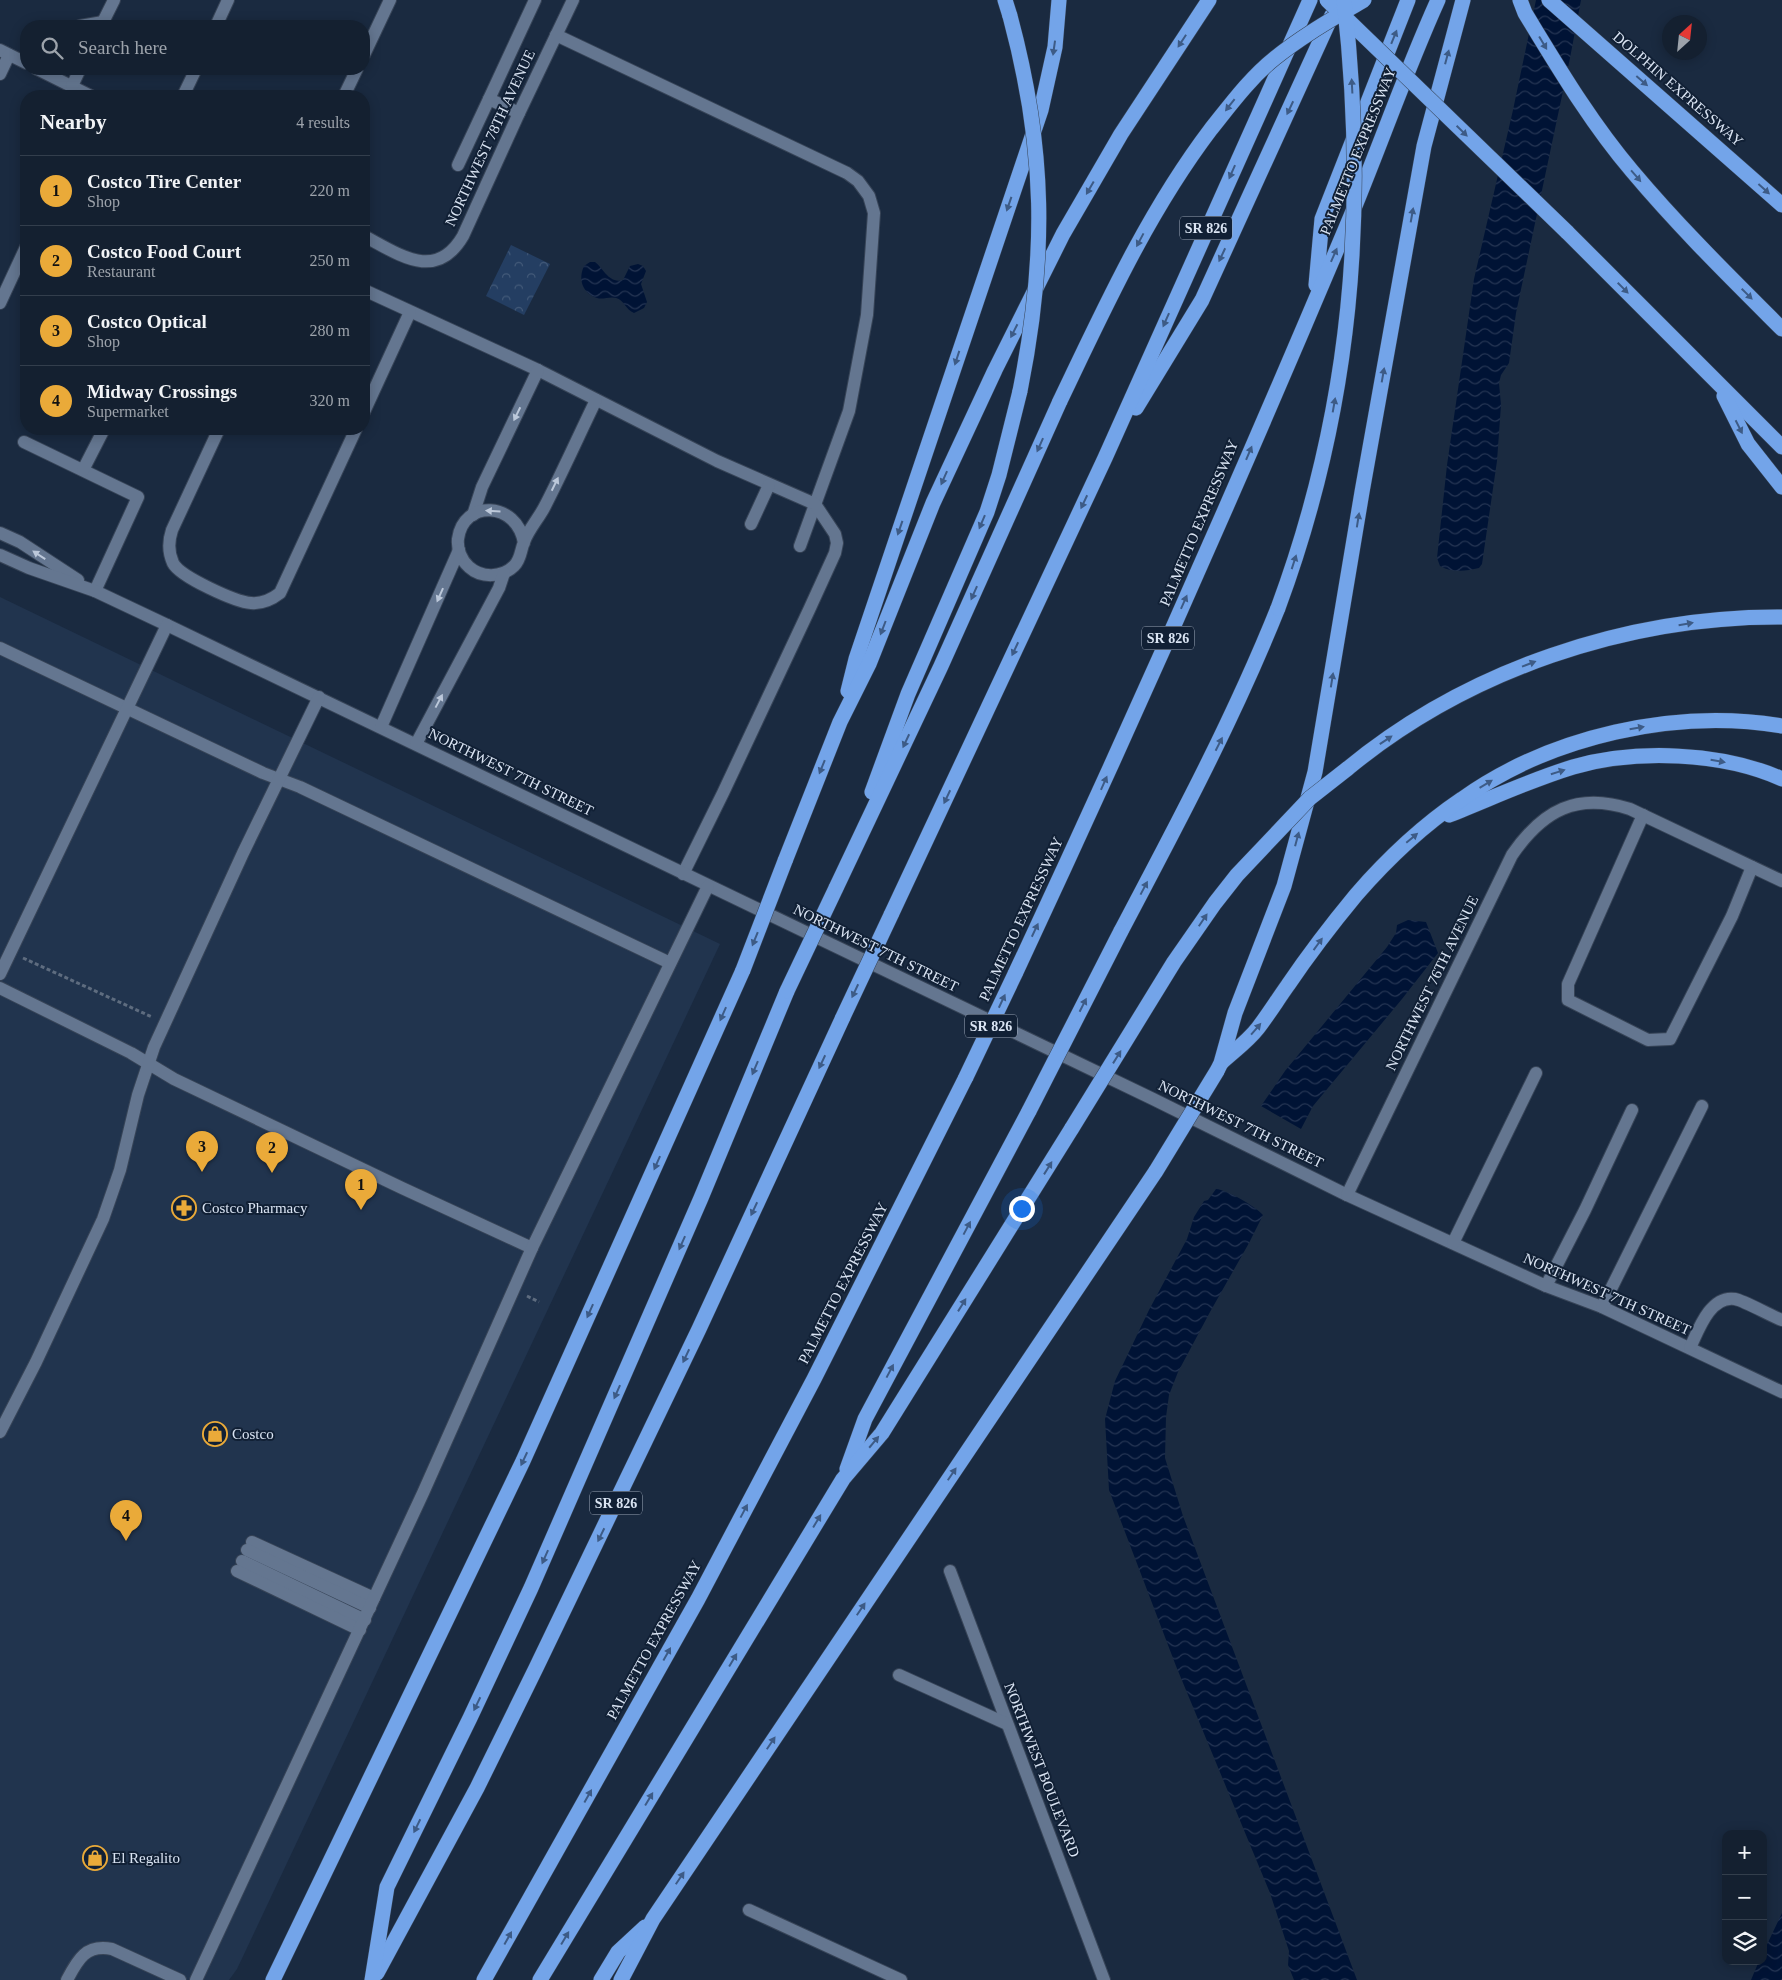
<!DOCTYPE html>
<meta charset="utf-8">
<style>
body{margin:0;font-family:"Times New Roman",serif;background:#212d3c;color:#f1f3f6}
.controls{position:absolute;right:15px;bottom:15px;display:grid;overflow:hidden;border-radius:10px;box-shadow:0 2px 12px #0003}
.controls button{width:45px;height:45px;display:grid;place-items:center;padding:0;border:0;border-bottom:1px solid #333e4c;background:#142030;color:#f1f3f6;font:25px sans-serif}
.compass{position:absolute;left:1662px;top:15px;width:45px;height:45px;border-radius:50%;background:#142030;box-shadow:0 2px 12px #0003;rotate:27deg}
.you{position:absolute;left:1021px;top:1208px;width:18px;height:18px;margin:-12px;border:4px solid #fff;border-radius:50%;background:#1a73e8;box-shadow:0 0 0 8px #1a73e833}
.badge{display:grid;place-items:center;width:32px;height:32px;border-radius:50%;background:#eaaa39;color:#111;font-size:16px;font-weight:700}
.pin{position:absolute;translate:-50% -41px;filter:drop-shadow(0 1px 2px #0008)}
.pin::after{content:'';position:absolute;top:26px;width:18px;height:15px;background:inherit;clip-path:polygon(0 0,100% 0,50% 100%)}
.list{margin:0;padding:0;list-style:none}
h2{display:flex;justify-content:space-between;align-items:center;height:65px;margin:0;padding:0 20px;font-size:21px}
h2 small{font-size:16px;font-weight:400;color:#9da3ab}
.list li{display:grid;grid-template-columns:32px 1fr auto;gap:15px;align-items:center;box-sizing:border-box;height:70px;padding:0 20px;border-top:1px solid #333e4c}
.list b{display:block;font-size:19px;white-space:nowrap}
.list p{margin:0;font-size:16px;white-space:nowrap;color:#9da3ab}
.list em{font-size:16px;font-style:normal;color:#9da3ab}
.icon{flex:none;width:28px;height:28px;fill:none;stroke:currentColor;stroke-width:2;stroke-linecap:round;stroke-linejoin:round}
.map{position:relative;flex:none;width:1782px;height:1980px;overflow:hidden}
.search{position:absolute;background:#142030;box-shadow:0 2px 12px #0003;left:20px;top:20px;width:350px;height:55px;display:flex;align-items:center;gap:12px;box-sizing:border-box;padding:0 18px;border-radius:20px;color:#9da3ab;font-size:19px}
.panel{position:absolute;background:#142030;box-shadow:0 2px 12px #0003;left:20px;top:90px;width:350px;height:345px;border-radius:20px}
.map>svg:first-child{display:block}
.built{fill:#21344e}
.forest{fill:url(#forest-crowns)}
.water{fill:url(#water-waves)}
.lines{fill:none;stroke-linecap:round;stroke-linejoin:round}
.minor-casing{stroke:#374457;stroke-width:14}
.highway-casing{stroke:#374457;stroke-width:16}
.path{stroke:#5e6c7f;stroke-width:3;stroke-dasharray:4 2.5;stroke-linecap:butt}
.minor{stroke:#647690;stroke-width:12}
.highway{stroke:#73a4e9;stroke-width:15}
.highway-bridge-casing{stroke:#374457;stroke-width:16;stroke-linecap:butt}
.highway-bridge{stroke:#73a4e9;stroke-width:15}
.oneway{fill:#3d5b86}
.oneway2{fill:#bcc8da}
.labels{text-anchor:middle;stroke-width:4;stroke-linejoin:round;paint-order:stroke}
.shield{fill:#112035;stroke:#9ea9ba;stroke-width:1}
.shield-label{font-size:14px;font-weight:bold;fill:#dae4f3}
.street-label{font-size:15px;fill:#dae4f3;stroke:#112035}
.poi-label{font-size:15px;fill:#dae4f3;stroke:#112035;text-anchor:start}
</style>
<div class="map">
<svg width="1782" height="1980" viewBox="0 0 1782 1980">
<defs>
<pattern id="forest-crowns" width="20" height="18" patternUnits="userSpaceOnUse" patternTransform="scale(1.25)"><rect width="20" height="18" fill="#243e62"/><path d="M2 6a3 3 0 1 1 6 0M12 15a3 3 0 1 1 6 0" fill="none" stroke="#435a79"/></pattern>
<pattern id="water-waves" width="16" height="10" patternUnits="userSpaceOnUse" patternTransform="scale(1.25)"><rect width="16" height="10" fill="#001335"/><path d="M0 5q4-4 8 0t8 0" fill="none" stroke="#253553"/></pattern>
</defs>
<rect width="100%" height="100%" fill="#1a2a40"/>
<path class="built" d="M0,597L720,944L237,1969L229,1980H0Z"/>
<path class="forest" d="M511,245L550,264L524,315L486,296Z"/>
<g class="water">
<path d="M1536,0H1581L1570,58L1516,313L1509,363L1501,375L1499,383L1501,405L1497,461L1482,564L1479,568C1466,571 1452,573 1440,566L1437,558L1447,465L1474,279L1513,110Z"/>
<path d="M590,262H595C604,269 609,284 623,280L630,266L638,264L643,266L646,271L641,284L647,302L644,308L634,313C626,310 624,300 616,298C610,296 603,300 597,298C582,293 578,279 584,266Z"/>
<path d="M1408,920L1426,922L1438,953L1402,999L1313,1106L1301,1129L1261,1106L1285,1071L1387,947L1396,933L1397,925Z"/>
<path d="M1216,1189C1227,1190 1255,1206 1263,1215L1249,1243L1210,1312L1178,1372L1169,1395L1166,1417L1165,1458L1183,1516L1357,1980H1294L1288,1965L1289,1951L1270,1893L1176,1666L1109,1490L1105,1419L1115,1381L1149,1310L1187,1239L1194,1217L1204,1201L1208,1200Z"/>
<path d="M1782,1913V1980H1751L1759,1961H1763V1953Z"/>
</g>
<g class="lines">
<defs>
<g id="minor">
<path d="M80,26L103,22"/>
<path d="M101,26L114,0"/>
<path d="M216,26L228,0"/>
<path d="M556,35L847,173L858,181L869,196L874,213L867,315L849,411L800,546"/>
<path d="M0,50L26,63"/>
<path d="M364,55L390,0"/>
<path d="M37,69L91,96"/>
<path d="M0,74L9,55"/>
<path d="M72,86L80,69"/>
<path d="M183,96L196,69"/>
<path d="M344,96L357,69"/>
<path d="M519,113L489,99L535,0"/>
<path d="M458,165L489,99"/>
<path d="M364,236C400,255 436,282 463,236L519,113L573,0"/>
<path d="M364,290L538,370L717,461L815,504L835,534L837,543L835,553L809,610L723,793L683,874"/>
<path d="M0,303L26,247"/>
<path d="M364,412L410,312"/>
<path d="M219,429L172,530C168,542 168,552 173,563C180,577 236,602 251,603C262,604 271,600 280,593L356,429"/>
<path d="M24,442L138,497L95,591"/>
<path d="M83,470L104,429"/>
<path d="M473,515L482,487L538,370"/>
<path d="M751,524L769,485"/>
<path d="M0,533L20,542L78,580"/>
<path d="M524,543C517,501 463,499 458,539C457,549 461,560 469,567C481,578 502,578 514,566C521,559 520,552 524,542C528,530 539,518 545,506C563,471 579,435 596,400"/>
<path d="M0,555L29,568L95,591L167,625L1153,1099L1347,1195L1546,1286L1602,1307L1782,1392"/>
<path d="M0,648L263,773L300,787L670,963"/>
<path d="M381,727L459,550"/>
<path d="M416,744L499,588L504,573"/>
<path d="M1643,815L1568,984V1000L1648,1040L1670,1039L1732,916L1752,867"/>
<path d="M0,974L167,625"/>
<path d="M0,988L131,1053L174,1079L402,1188L532,1248"/>
<path d="M1347,1195L1512,855C1543,810 1577,792 1630,809L1782,881"/>
<path d="M1453,1243L1536,1073"/>
<path d="M1546,1286L1585,1210L1632,1110"/>
<path d="M1602,1307L1702,1106"/>
<path d="M1690,1348C1698,1331 1710,1295 1735,1299C1745,1301 1771,1316 1782,1320"/>
<path d="M0,1432L36,1362L103,1219L120,1170L138,1095L154,1047L243,853L319,697"/>
<path d="M252,1542L374,1598"/>
<path d="M247,1550L370,1608"/>
<path d="M242,1561L365,1620"/>
<path d="M237,1571L360,1630"/>
<path d="M950,1571L1104,1980"/>
<path d="M899,1675L1007,1724"/>
<path d="M749,1910L901,1980"/>
<path d="M67,1980C78,1959 86,1944 112,1949L180,1980"/>
<path d="M196,1980L423,1493L532,1248L708,886"/>
</g>
<g id="highway">
<path d="M1005,0L1010,16"/>
<path d="M1520,0L1525,13C1558,67 1591,123 1632,171C1679,227 1731,278 1782,329"/>
<path d="M1549,0L1782,205"/>
<path d="M1567,232L1782,447"/>
<path d="M1316,285L1322,219L1408,0"/>
<path d="M1724,396L1748,444L1782,487"/>
<path d="M1136,408L1202,300L1332,15"/>
<path d="M848,691L856,659L1041,110L1055,47L1059,0"/>
<path d="M1347,769C1467,670 1627,616 1782,617"/>
<path d="M872,792L908,694L987,512L999,475L1020,391"/>
<path d="M1449,815C1490,799 1530,780 1573,767C1636,749 1722,752 1782,779"/>
<path d="M785,861L840,722L869,664L933,503L995,370L1063,234L1121,134L1209,0"/>
<path d="M836,888L941,666L1060,401"/>
<path d="M891,915L1105,458L1310,0"/>
<path d="M1121,931C1177,825 1233,720 1278,608"/>
<path d="M1015,974C1131,726 1242,475 1348,223C1379,149 1405,73 1438,0"/>
<path d="M1222,1062C1234,1051 1248,1041 1258,1028C1268,1015 1278,999 1288,985C1309,954 1332,924 1356,895C1388,858 1422,826 1462,799C1551,736 1675,708 1782,726"/>
<path d="M1217,1071L1221,1063L1235,1013L1284,886L1315,772L1362,492L1424,146L1463,0"/>
<path d="M847,1469L865,1419L1029,1111"/>
<path d="M377,1973L477,1788L536,1668L699,1329L843,1017"/>
<path d="M273,1980L523,1461L743,970"/>
<path d="M372,1980L387,1887L470,1718L531,1588L701,1198L787,991"/>
<path d="M484,1980L698,1599L814,1379L966,1077"/>
<path d="M540,1980L843,1479L882,1433L1072,1128"/>
<path d="M601,1980L618,1952L645,1927"/>
<path d="M621,1980L653,1919L1156,1171"/>
</g>
</defs>
<use href="#minor" class="minor-casing"/>
<use href="#highway" class="highway-casing"/>
<g class="path">
<path d="M23,958L152,1017"/>
<path d="M527,1296L539,1302"/>
</g>
<use href="#minor" class="minor"/>
<use href="#highway" class="highway"/>
<defs>
<g id="highway-bridge">
<path d="M1327,0L1567,232"/>
<path d="M1010,16C1046,149 1047,257 1020,391"/>
<path d="M1060,401C1105,307 1148,212 1211,129C1231,104 1250,78 1275,58C1302,36 1334,18 1364,0"/>
<path d="M1278,608C1352,408 1368,211 1344,0"/>
<path d="M743,970L785,861"/>
<path d="M787,991L836,888"/>
<path d="M843,1017L891,915"/>
<path d="M966,1077L1015,974"/>
<path d="M1029,1111L1121,931"/>
<path d="M1072,1128L1174,962L1215,903L1237,875L1310,798L1347,769"/>
<path d="M1156,1171L1217,1071"/>
</g>
</defs>
<use href="#highway-bridge" class="highway-bridge-casing"/>
<use href="#highway-bridge" class="highway-bridge"/>
</g>
<defs><path id="oneway-solid" d="M-6-.8H1V-3.2L6.5 0L1 3.2V.8H-6Z" transform="scale(1.25)"/></defs>
<g class="oneway">
<use href="#oneway-solid" transform="translate(1394 37) rotate(-68)"/>
<use href="#oneway-solid" transform="translate(1182 41) rotate(123)"/>
<use href="#oneway-solid" transform="translate(1543 43) rotate(59)"/>
<use href="#oneway-solid" transform="translate(1054 48) rotate(98)"/>
<use href="#oneway-solid" transform="translate(1447 57) rotate(-75)"/>
<use href="#oneway-solid" transform="translate(1642 81) rotate(41)"/>
<use href="#oneway-solid" transform="translate(1352 86) rotate(-93)"/>
<use href="#oneway-solid" transform="translate(1230 105) rotate(128)"/>
<use href="#oneway-solid" transform="translate(1290 108) rotate(115)"/>
<use href="#oneway-solid" transform="translate(1462 131) rotate(44)"/>
<use href="#oneway-solid" transform="translate(1232 172) rotate(114)"/>
<use href="#oneway-solid" transform="translate(1636 176) rotate(49)"/>
<use href="#oneway-solid" transform="translate(1090 188) rotate(120)"/>
<use href="#oneway-solid" transform="translate(1764 189) rotate(42)"/>
<use href="#oneway-solid" transform="translate(1009 204) rotate(109)"/>
<use href="#oneway-solid" transform="translate(1412 215) rotate(-80)"/>
<use href="#oneway-solid" transform="translate(1140 240) rotate(118)"/>
<use href="#oneway-solid" transform="translate(1222 255) rotate(115)"/>
<use href="#oneway-solid" transform="translate(1334 255) rotate(-66)"/>
<use href="#oneway-solid" transform="translate(1623 288) rotate(45)"/>
<use href="#oneway-solid" transform="translate(1747 294) rotate(45)"/>
<use href="#oneway-solid" transform="translate(1166 320) rotate(114)"/>
<use href="#oneway-solid" transform="translate(1014 331) rotate(117)"/>
<use href="#oneway-solid" transform="translate(957 358) rotate(108)"/>
<use href="#oneway-solid" transform="translate(1383 375) rotate(-80)"/>
<use href="#oneway-solid" transform="translate(1334 405) rotate(-80)"/>
<use href="#oneway-solid" transform="translate(1739 427) rotate(63)"/>
<use href="#oneway-solid" transform="translate(1040 445) rotate(114)"/>
<use href="#oneway-solid" transform="translate(1249 453) rotate(-67)"/>
<use href="#oneway-solid" transform="translate(944 478) rotate(114)"/>
<use href="#oneway-solid" transform="translate(1084 502) rotate(115)"/>
<use href="#oneway-solid" transform="translate(1358 520) rotate(-81)"/>
<use href="#oneway-solid" transform="translate(982 522) rotate(113)"/>
<use href="#oneway-solid" transform="translate(900 528) rotate(109)"/>
<use href="#oneway-solid" transform="translate(1294 562) rotate(-72)"/>
<use href="#oneway-solid" transform="translate(974 593) rotate(114)"/>
<use href="#oneway-solid" transform="translate(1184 602) rotate(-66)"/>
<use href="#oneway-solid" transform="translate(1686 624) rotate(-10)"/>
<use href="#oneway-solid" transform="translate(883 628) rotate(111)"/>
<use href="#oneway-solid" transform="translate(1015 649) rotate(115)"/>
<use href="#oneway-solid" transform="translate(1529 664) rotate(-21)"/>
<use href="#oneway-solid" transform="translate(1332 680) rotate(-81)"/>
<use href="#oneway-solid" transform="translate(1637 728) rotate(-10)"/>
<use href="#oneway-solid" transform="translate(1386 740) rotate(-34)"/>
<use href="#oneway-solid" transform="translate(906 741) rotate(115)"/>
<use href="#oneway-solid" transform="translate(1219 744) rotate(-63)"/>
<use href="#oneway-solid" transform="translate(1718 761) rotate(10)"/>
<use href="#oneway-solid" transform="translate(822 767) rotate(112)"/>
<use href="#oneway-solid" transform="translate(1558 772) rotate(-18)"/>
<use href="#oneway-solid" transform="translate(1104 783) rotate(-66)"/>
<use href="#oneway-solid" transform="translate(1486 784) rotate(-31)"/>
<use href="#oneway-solid" transform="translate(947 797) rotate(115)"/>
<use href="#oneway-solid" transform="translate(1412 838) rotate(-40)"/>
<use href="#oneway-solid" transform="translate(1297 839) rotate(-75)"/>
<use href="#oneway-solid" transform="translate(1144 888) rotate(-62)"/>
<use href="#oneway-solid" transform="translate(1203 920) rotate(-56)"/>
<use href="#oneway-solid" transform="translate(1035 930) rotate(-65)"/>
<use href="#oneway-solid" transform="translate(755 939) rotate(112)"/>
<use href="#oneway-solid" transform="translate(1318 944) rotate(-54)"/>
<use href="#oneway-solid" transform="translate(855 991) rotate(115)"/>
<use href="#oneway-solid" transform="translate(1002 1001) rotate(-65)"/>
<use href="#oneway-solid" transform="translate(1083 1005) rotate(-63)"/>
<use href="#oneway-solid" transform="translate(723 1014) rotate(114)"/>
<use href="#oneway-solid" transform="translate(1256 1029) rotate(-49)"/>
<use href="#oneway-solid" transform="translate(1117 1057) rotate(-58)"/>
<use href="#oneway-solid" transform="translate(822 1062) rotate(115)"/>
<use href="#oneway-solid" transform="translate(755 1068) rotate(113)"/>
<use href="#oneway-solid" transform="translate(657 1163) rotate(114)"/>
<use href="#oneway-solid" transform="translate(1048 1168) rotate(-58)"/>
<use href="#oneway-solid" transform="translate(754 1209) rotate(115)"/>
<use href="#oneway-solid" transform="translate(967 1228) rotate(-62)"/>
<use href="#oneway-solid" transform="translate(682 1243) rotate(114)"/>
<use href="#oneway-solid" transform="translate(962 1305) rotate(-58)"/>
<use href="#oneway-solid" transform="translate(590 1311) rotate(114)"/>
<use href="#oneway-solid" transform="translate(686 1356) rotate(115)"/>
<use href="#oneway-solid" transform="translate(890 1371) rotate(-62)"/>
<use href="#oneway-solid" transform="translate(617 1392) rotate(114)"/>
<use href="#oneway-solid" transform="translate(874 1442) rotate(-50)"/>
<use href="#oneway-solid" transform="translate(524 1459) rotate(115)"/>
<use href="#oneway-solid" transform="translate(952 1474) rotate(-56)"/>
<use href="#oneway-solid" transform="translate(744 1511) rotate(-62)"/>
<use href="#oneway-solid" transform="translate(817 1521) rotate(-59)"/>
<use href="#oneway-solid" transform="translate(601 1535) rotate(116)"/>
<use href="#oneway-solid" transform="translate(545 1557) rotate(114)"/>
<use href="#oneway-solid" transform="translate(861 1609) rotate(-56)"/>
<use href="#oneway-solid" transform="translate(667 1654) rotate(-61)"/>
<use href="#oneway-solid" transform="translate(733 1660) rotate(-59)"/>
<use href="#oneway-solid" transform="translate(477 1704) rotate(116)"/>
<use href="#oneway-solid" transform="translate(771 1743) rotate(-56)"/>
<use href="#oneway-solid" transform="translate(588 1796) rotate(-61)"/>
<use href="#oneway-solid" transform="translate(649 1799) rotate(-59)"/>
<use href="#oneway-solid" transform="translate(417 1826) rotate(116)"/>
<use href="#oneway-solid" transform="translate(680 1878) rotate(-56)"/>
<use href="#oneway-solid" transform="translate(508 1938) rotate(-61)"/>
<use href="#oneway-solid" transform="translate(565 1938) rotate(-59)"/>
</g>
<g class="oneway2">
<use href="#oneway-solid" transform="translate(517 414) rotate(116)"/>
<use href="#oneway-solid" transform="translate(555 484) rotate(-64)"/>
<use href="#oneway-solid" transform="translate(493 511) rotate(-177)"/>
<use href="#oneway-solid" transform="translate(39 555) rotate(-147)"/>
<use href="#oneway-solid" transform="translate(440 595) rotate(114)"/>
<use href="#oneway-solid" transform="translate(439 701) rotate(-62)"/>
</g>
<defs>
<symbol id="pharmacy-ring" viewBox="-11 -11 22 22"><circle r="9.5" fill="#112035" stroke="#eaaa39" stroke-width="1.5"/><path d="M-2-6h4v4h4v4h-4v4h-4v-4h-4v-4h4Z" fill="#eaaa39"/></symbol>
<symbol id="shop-ring" viewBox="-11 -11 22 22"><circle r="9.5" fill="#112035" stroke="#eaaa39" stroke-width="1.5"/><path d="M-5-2.5h2.3a2.7 3.5 0 0 1 5.4 0H5L5.5 6h-11ZM-1.5-2.5h3a1.5 2.3 0 0 0-3 0Z" fill="#eaaa39"/></symbol>
</defs>
<g fill-rule="evenodd">
<use href="#pharmacy-ring" x="170" y="1194" width="28" height="28"/>
<use href="#shop-ring" x="201" y="1420" width="28" height="28"/>
<use href="#shop-ring" x="81" y="1844" width="28" height="28"/>
</g>
<g class="labels">
<g class="shield">
<rect x="1180" y="216.5" width="52" height="23" rx="4"/>
<rect x="1142" y="626.5" width="52" height="23" rx="4"/>
<rect x="965" y="1014.5" width="52" height="23" rx="4"/>
<rect x="590" y="1491.5" width="52" height="23" rx="4"/>
</g>
<g class="shield-label">
<text x="1206" y="233">SR 826</text>
<text x="1168" y="643">SR 826</text>
<text x="991" y="1031">SR 826</text>
<text x="616" y="1508">SR 826</text>
</g>
<g class="street-label">
<text transform="translate(1678 89) rotate(41)" y="5">DOLPHIN EXPRESSWAY</text>
<text transform="translate(490 138) rotate(-65)" y="5">NORTHWEST 78TH AVENUE</text>
<text transform="translate(1358 151) rotate(-68)" y="5">PALMETTO EXPRESSWAY</text>
<text transform="translate(1199 523) rotate(-67)" y="5">PALMETTO EXPRESSWAY</text>
<text transform="translate(511 772) rotate(26)" y="5">NORTHWEST 7TH STREET</text>
<text transform="translate(1021 919) rotate(-65)" y="5">PALMETTO EXPRESSWAY</text>
<text transform="translate(876 948) rotate(26)" y="5">NORTHWEST 7TH STREET</text>
<text transform="translate(1432 983) rotate(-64)" y="5">NORTHWEST 76TH AVENUE</text>
<text transform="translate(1241 1124) rotate(26)" y="5">NORTHWEST 7TH STREET</text>
<text transform="translate(843 1283) rotate(-63)" y="5">PALMETTO EXPRESSWAY</text>
<text transform="translate(1607 1294) rotate(24)" y="5">NORTHWEST 7TH STREET</text>
<text transform="translate(654 1640) rotate(-61)" y="5">PALMETTO EXPRESSWAY</text>
<text transform="translate(1042 1770) rotate(69)" y="5">NORTHWEST BOULEVARD</text>
</g>
<g class="poi-label">
<text x="202" y="1213">Costco Pharmacy</text>
<text x="232" y="1439">Costco</text>
<text x="112" y="1863">El Regalito</text>
</g>
</g>
</svg>
<div class="controls">
<button>+</button>
<button>−</button>
<button><svg class="icon" aria-label="layers" viewBox="0 0 24 24"><path d="M12 4l9 5-9 5-9-5zM3 14l9 5 9-5"/></svg></button>
</div>
<svg class="compass" viewBox="-18 -18 36 36"><path d="M0-13l5 13h-10z" fill="#e53935"/><path d="M0 13l5-13h-10z" fill="#9da3ab"/></svg>
<div class="you"></div>
<div class="pin badge" style="left:361px;top:1210px">1</div>
<div class="pin badge" style="left:272px;top:1173px">2</div>
<div class="pin badge" style="left:202px;top:1172px">3</div>
<div class="pin badge" style="left:126px;top:1541px">4</div>
<div class="search"><svg class="icon" aria-label="search" viewBox="0 0 24 24"><circle cx="10" cy="10" r="6"/><path d="M15 15l6 6"/></svg>Search here</div>
<section class="panel">
<h2>Nearby<small>4 results</small></h2>
<ul class="list">
<li><span class="badge">1</span><div><b>Costco Tire Center</b><p>Shop</p></div><em>220 m</em></li>
<li><span class="badge">2</span><div><b>Costco Food Court</b><p>Restaurant</p></div><em>250 m</em></li>
<li><span class="badge">3</span><div><b>Costco Optical</b><p>Shop</p></div><em>280 m</em></li>
<li><span class="badge">4</span><div><b>Midway Crossings</b><p>Supermarket</p></div><em>320 m</em></li>
</ul>
</section>
</div>
